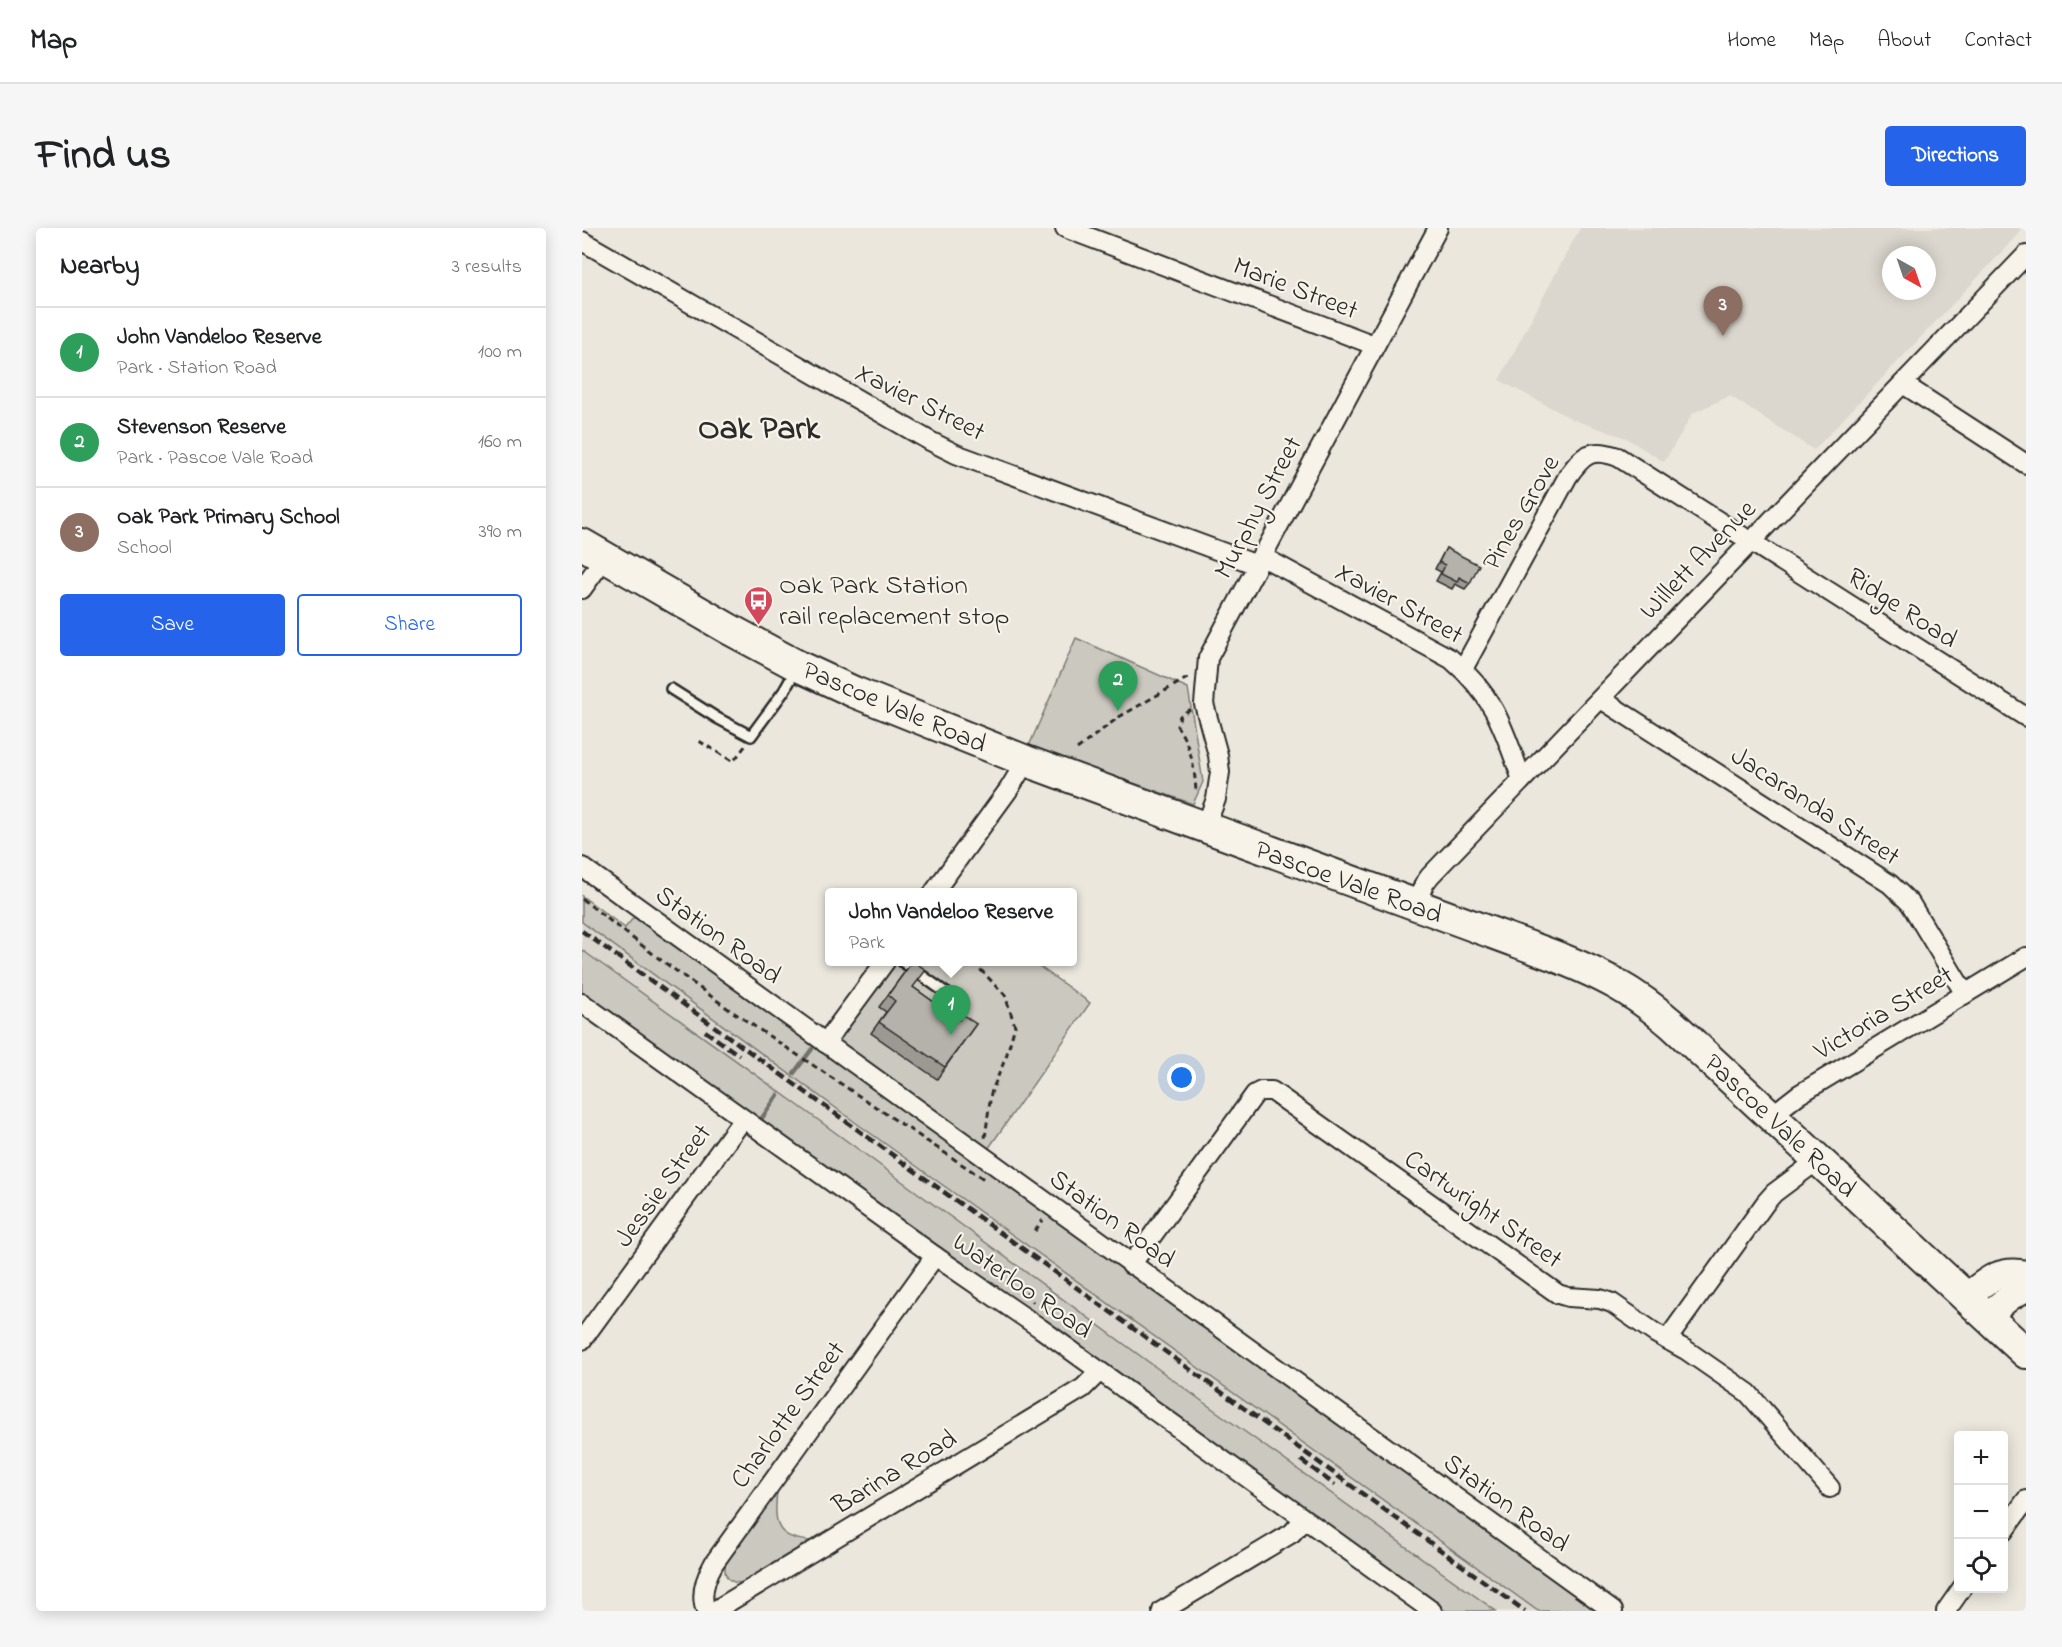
<!DOCTYPE html>
<meta charset="utf-8">
<style>
body{margin:0;font-family:"Indie Flower",sans-serif;background:#f6f6f6;color:#202124}
.controls{position:absolute;right:18px;bottom:18px;display:grid;overflow:hidden;border-radius:6px;box-shadow:0 3px 15px #0003}
.controls button{width:54px;height:54px;display:grid;place-items:center;padding:0;border:0;border-bottom:2px solid #e0e0e0;background:#fff;color:#202124;font:30px sans-serif}
.compass{position:absolute;left:1300px;top:18px;width:54px;height:54px;border-radius:50%;background:#fff;box-shadow:0 3px 15px #0003;rotate:140deg}
.you{position:absolute;left:600px;top:850px;width:21px;height:21px;margin:-15px;border:4px solid #fff;border-radius:50%;background:#1a73e8;box-shadow:0 0 0 9px #1a73e833}
.badge{display:grid;place-items:center;width:39px;height:39px;border-radius:50%;background:#2563eb;color:#fff;font-size:20px;font-weight:700}
.pin{position:absolute;translate:-50% -50px;filter:drop-shadow(0 2px 3px #0008)}
.pin::after{content:'';position:absolute;top:32px;width:21px;height:18px;background:inherit;clip-path:polygon(0 0,100% 0,50% 100%)}
.popup{position:absolute;left:243px;top:660px;width:252px;height:78px;box-sizing:border-box;display:grid;place-content:center;border-radius:6px;background:#fff;filter:drop-shadow(0 2px 4px #0005);font-size:20px;white-space:nowrap;color:#757577}
.popup b{font-size:22px;color:#202124}
.popup::after{content:'';position:absolute;left:50%;top:100%;margin-left:-12px;border:12px solid transparent;border-top-color:#fff}
.list{margin:0;padding:0;list-style:none}
h2{display:flex;justify-content:space-between;align-items:center;height:78px;margin:0;padding:0 24px;font-size:26px}
h2 small{font-size:20px;font-weight:400;color:#757577}
.list li{display:grid;grid-template-columns:39px 1fr auto;gap:18px;align-items:center;box-sizing:border-box;height:90px;padding:0 24px;border-top:2px solid #e0e0e0}
.list b{display:block;font-size:22px;white-space:nowrap}
.list p{margin:0;font-size:20px;white-space:nowrap;color:#757577}
.list em{font-size:20px;font-style:normal;color:#757577}
.actions{display:flex;gap:12px;padding:18px 24px}
.actions a{flex:1;padding:14px 0;border:2px solid #2563eb;border-radius:6px;text-align:center;font-size:21px;color:#2563eb}
.actions .main{background:#2563eb;color:#fff}
.icon{flex:none;width:33px;height:33px;fill:none;stroke:currentColor;stroke-width:2;stroke-linecap:round;stroke-linejoin:round}
.map{position:relative;flex:none;width:1444px;height:1383px;overflow:hidden;border-radius:6px}
header{display:flex;align-items:center;gap:36px;box-sizing:border-box;height:84px;padding:0 30px;background:#fff;border-bottom:2px solid #e0e0e0}
header strong{font-size:28px}
nav{display:flex;gap:33px;margin-inline-start:auto;font-size:21px}
.intro{display:flex;align-items:center;justify-content:space-between;box-sizing:border-box;height:144px;padding:0 36px}
h1{margin:0;font-size:42px}
.button{padding:15px 27px;border-radius:6px;background:#2563eb;color:#fff;font-size:21px;font-weight:700}
main{display:flex;gap:36px;padding:0 36px}
aside{flex:1;background:#fff;border-radius:6px;box-shadow:0 3px 15px #0003}
.map>svg:first-child{display:block}
.built{fill:#dbd7ce;fill-rule:evenodd}
.green{fill:#cbc8bf;stroke:#7b7a75;stroke-width:1.5}
.lines{fill:none;stroke-linecap:round;stroke-linejoin:round}
.stream{stroke:#72716c;stroke-width:4.5}
.lane-casing{stroke:#2b2b2b;stroke-width:14}
.street-casing{stroke:#2b2b2b;stroke-width:22}
.secondary-casing{stroke:#2b2b2b;stroke-width:30}
.primary-casing{stroke:#2b2b2b;stroke-width:34}
.path{stroke:#2b2b2b;stroke-width:3;stroke-dasharray:6 4.5;stroke-linecap:butt}
.lane{stroke:#f7f3e8;stroke-width:9}
.street{stroke:#f7f3e8;stroke-width:18}
.secondary{stroke:#f7f3e8;stroke-width:26}
.primary{stroke:#f7f3e8;stroke-width:30}
.rail{stroke:#2b2b2b;stroke-width:4.5;stroke-dasharray:9 4.5;stroke-linecap:butt}
.wall{fill:#9c9993;stroke:#2b2b2b;stroke-width:1.5}
.building{fill:#b5b2ab;stroke:#2b2b2b;stroke-width:1.5}
.labels{text-anchor:middle;stroke-width:4.5;stroke-linejoin:round;paint-order:stroke}
.street-label{font-size:27px;fill:#2b2b2b;stroke:#f7f3e8}
.poi-label{font-size:27px;fill:#2b2b2b;stroke:#f7f3e8;text-anchor:start}
.district-label{font-size:33px;font-weight:bold;fill:#2b2b2b;stroke:#f7f3e8}
</style>
<header>
<strong>Map</strong>
<nav><a>Home</a><a>Map</a><a>About</a><a>Contact</a></nav>
</header>
<div class="intro"><h1>Find us</h1><a class="button">Directions</a></div>
<main>
<aside>
<h2>Nearby<small>3 results</small></h2>
<ul class="list">
<li><span class="badge" style="background:#2e9e5b">1</span><div><b>John Vandeloo Reserve</b><p>Park · Station Road</p></div><em>100 m</em></li>
<li><span class="badge" style="background:#2e9e5b">2</span><div><b>Stevenson Reserve</b><p>Park · Pascoe Vale Road</p></div><em>160 m</em></li>
<li><span class="badge" style="background:#8d6e63">3</span><div><b>Oak Park Primary School</b><p>School</p></div><em>390 m</em></li>
</ul>
<div class="actions"><a class="main">Save</a><a>Share</a></div>
</aside>
<div class="map">
<svg width="1444" height="1383" viewBox="0 0 1444 1383">
<rect width="100%" height="100%" fill="#ebe7dd"/>
<filter id="ink" filterUnits="userSpaceOnUse"><feTurbulence type="fractalNoise" baseFrequency=".0167" numOctaves="2"/><feDisplacementMap in="SourceGraphic" scale="12" xChannelSelector="R" yChannelSelector="G"/><feConvolveMatrix kernelMatrix="1 2 1 2 8 2 1 2 1" color-interpolation-filters="sRGB"/></filter>
<g filter="url(#ink)">
<g class="built">
<path d="M998,0H1438V2L1435,8L1232,222L1148,168L1111,185L1082,234L1044,210L992,192L917,152ZM1309,27H1345V63H1309Z"/>
<path d="M0,694L277,897L956,1383H914L624,1176L213,875L0,722Z"/>
</g>
<g class="green">
<path d="M494,410L606,460L621,554L611,576L447,518Z"/>
<path d="M0,668L43,700L52,689L1017,1383H956L277,897L0,694Z"/>
<path d="M0,722L213,875L624,1176L914,1383H864L0,766Z"/>
<path d="M304,734H451L508,775L397,934L242,823Z"/>
<path d="M195,1263C192,1296 193,1311 230,1313L169,1352C153,1359 139,1352 144,1334Z"/>
</g>
<g class="lines">
<g class="stream">
<path d="M212,845L230,821"/>
<path d="M180,890L196,867"/>
</g>
<defs>
<g id="lane">
<path d="M89,461L135,490L169,508L202,463L215,440"/>
<path d="M321,734L367,767"/>
</g>
<g id="street">
<path d="M483,0L792,117"/>
<path d="M0,13L348,213L374,226L675,337"/>
<path d="M1321,156L1444,236"/>
<path d="M679,328L869,431C913,469 921,499 940,552"/>
<path d="M0,361L23,329"/>
<path d="M881,441L986,248C1001,227 1009,219 1036,229L1444,489"/>
<path d="M1019,471L1308,656L1328,675L1383,766"/>
<path d="M623,600L634,571L638,544L636,527L622,476L626,430L856,0"/>
<path d="M0,639L1031,1383"/>
<path d="M352,664L427,561L444,533"/>
<path d="M834,678L842,656L848,648L1444,27"/>
<path d="M0,775L353,1028L458,1100L850,1383"/>
<path d="M243,815L303,734"/>
<path d="M1189,888L1216,867L1444,729"/>
<path d="M549,1037L673,866L679,863H690L976,1066L986,1069L1018,1071L1030,1075L1073,1105L1104,1122L1166,1165L1248,1260"/>
<path d="M0,1112L161,891"/>
<path d="M1085,1112L1184,974L1192,965L1236,932"/>
<path d="M1422,1303L1444,1272"/>
<path d="M124,1383C117,1366 124,1349 132,1335L353,1028"/>
<path d="M132,1383L501,1160L517,1144"/>
<path d="M580,1383L710,1305L722,1291"/>
<path d="M1364,1383L1380,1360"/>
</g>
<g id="secondary">
<path d="M1384,1069C1404,1053 1417,1040 1444,1046"/>
<path d="M1404,1088L1428,1069L1444,1060"/>
</g>
<path id="primary" d="M0,316L147,401L216,438L272,464L444,533L970,727C1019,746 1051,762 1091,797L1444,1125"/>
</defs>
<use href="#lane" class="lane-casing"/>
<use href="#street" class="street-casing"/>
<use href="#secondary" class="secondary-casing"/>
<use href="#primary" class="primary-casing"/>
<g class="path">
<path d="M608,481L598,488L595,498C609,519 613,540 614,565"/>
<path d="M117,513L150,533L154,530L164,517"/>
<path d="M495,521L537,489L607,449"/>
<path d="M0,671L75,729L148,782L402,951"/>
<path d="M391,734L423,767L433,798L424,829L409,865L403,910"/>
<path d="M453,1003L461,992"/>
<path d="M426,1040L425,1042L451,1074"/>
</g>
<use href="#lane" class="lane"/>
<use href="#street" class="street"/>
<use href="#secondary" class="secondary"/>
<use href="#primary" class="primary"/>
<g class="rail">
<path d="M0,703L943,1383"/>
<path d="M123,803L157,827"/>
<path d="M719,1232L753,1257"/>
</g>
</g>
<g class="wall">
<path d="M864,320L888,355L883,361L873,356L870,361L854,353L859,344L853,341Z"/>
<path d="M330,734L331,759L377,792L394,796L355,851L289,805L304,784L297,779Z"/>
</g>
<g class="building">
<path d="M864,320L897,337L888,355L877,349L875,354L859,346L863,337L857,334Z"/>
<path d="M330,734H332L344,742L331,759L377,792L381,787L394,796L363,839L297,794L313,773L306,767Z"/>
</g>
</g>
<defs>
<symbol id="bus-pin" viewBox="-11 -11 22 30"><path d="M0 17L-7.5 6A9.5 9.5 0 1 1 7.5 6Z" fill="#d1495b" stroke="#f7f3e8"/><path d="M-5-6H5V4H4V6H2V4H-2V6H-4V4H-5ZM-3.5-4V0h7V-4ZM-3.5 1.2v1.5H-2V1.2ZM2 1.2v1.5H3.5V1.2Z" fill="#fff"/></symbol>
</defs>
<g fill-rule="evenodd">
<use href="#bus-pin" x="160" y="356" width="33" height="45"/>
</g>
<g class="labels">
<g class="street-label">
<text transform="translate(714 59) rotate(21)" y="9">Marie Street</text>
<text transform="translate(339 173) rotate(27)" y="9">Xavier Street</text>
<text transform="translate(675 279) rotate(-62)" y="9">Murphy Street</text>
<text transform="translate(938 284) rotate(-60)" y="9">Pines Grove</text>
<text transform="translate(1115 331) rotate(-46)" y="9">Willett Avenue</text>
<text transform="translate(818 374) rotate(29)" y="9">Xavier Street</text>
<text transform="translate(1321 379) rotate(33)" y="9">Ridge Road</text>
<text transform="translate(313 478) rotate(23)" y="9">Pascoe Vale Road</text>
<text transform="translate(1234 577) rotate(33)" y="9">Jacaranda Street</text>
<text transform="translate(767 653) rotate(20)" y="9">Pascoe Vale Road</text>
<text transform="translate(137 706) rotate(36)" y="9">Station Road</text>
<text transform="translate(1301 784) rotate(-31)" y="9">Victoria Street</text>
<text transform="translate(1199 897) rotate(43)" y="9">Pascoe Vale Road</text>
<text transform="translate(80 957) rotate(-54)" y="9">Jessie Street</text>
<text transform="translate(902 980) rotate(35)" y="9">Cartwright Street</text>
<text transform="translate(531 990) rotate(36)" y="9">Station Road</text>
<text transform="translate(441 1057) rotate(35)" y="9">Waterloo Road</text>
<text transform="translate(205 1186) rotate(-54)" y="9">Charlotte Street</text>
<text transform="translate(312 1243) rotate(-31)" y="9">Barina Road</text>
<text transform="translate(925 1274) rotate(36)" y="9">Station Road</text>
</g>
<g class="poi-label">
<text x="197" y="365">Oak Park Station<tspan x="197" dy="31">rail replacement stop</tspan></text>
</g>
<g class="district-label">
<text x="177" y="210">Oak Park</text>
</g>
</g>
</svg>
<div class="controls">
<button>+</button>
<button>−</button>
<button><svg class="icon" aria-label="locate" viewBox="0 0 24 24"><circle cx="12" cy="12" r="6"/><path d="M12 2v4M12 18v4M2 12h4M18 12h4"/></svg></button>
</div>
<svg class="compass" viewBox="-18 -18 36 36"><path d="M0-13l5 13h-10z" fill="#e53935"/><path d="M0 13l5-13h-10z" fill="#757577"/></svg>
<div class="you"></div>
<div class="pin badge" style="left:369px;top:807px;background:#2e9e5b">1</div>
<div class="popup"><b>John Vandeloo Reserve</b>Park</div>
<div class="pin badge" style="left:536px;top:483px;background:#2e9e5b">2</div>
<div class="pin badge" style="left:1141px;top:108px;background:#8d6e63">3</div>
</div>
</main>
